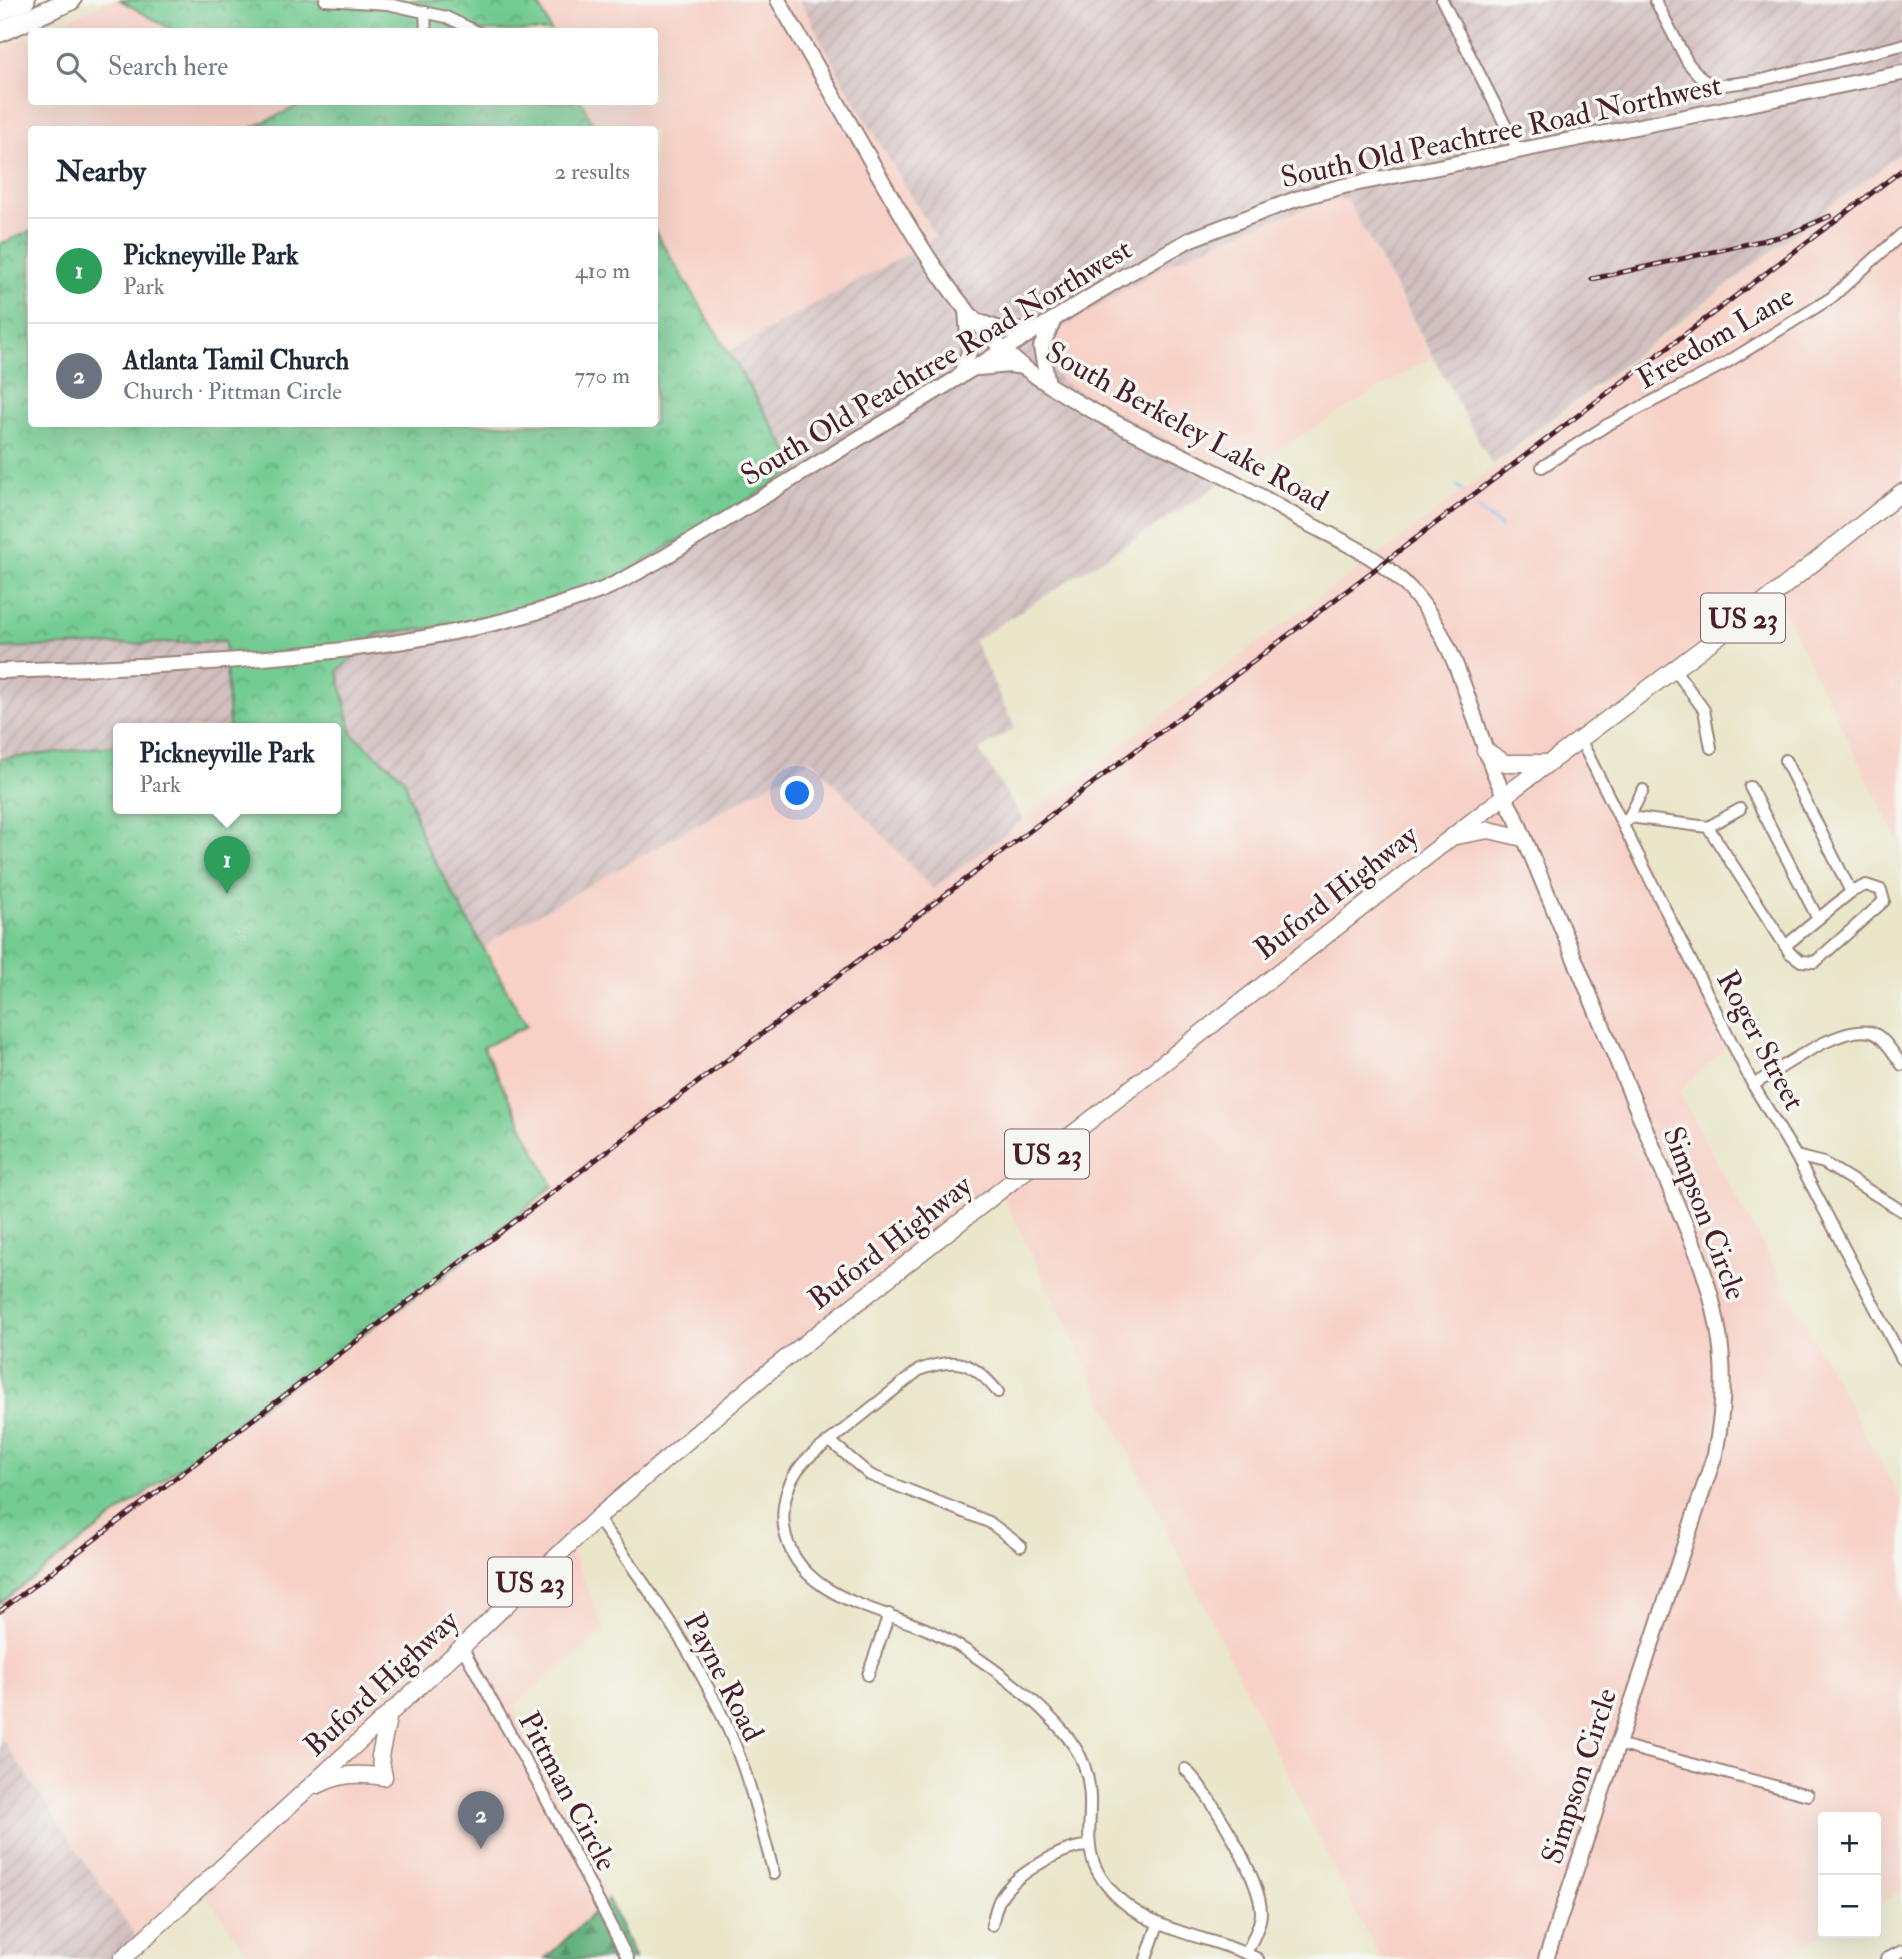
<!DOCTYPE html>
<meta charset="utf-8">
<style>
body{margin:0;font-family:"IM FELL Double Pica",serif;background:#f6f6f7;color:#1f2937}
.controls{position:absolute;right:21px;bottom:21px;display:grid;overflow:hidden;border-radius:7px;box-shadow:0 7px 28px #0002}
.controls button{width:63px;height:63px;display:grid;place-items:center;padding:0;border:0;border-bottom:2px solid #e0e1e3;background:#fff;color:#1f2937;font:35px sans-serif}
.you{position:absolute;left:798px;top:794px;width:24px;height:24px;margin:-18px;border:5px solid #fff;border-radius:50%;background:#1a73e8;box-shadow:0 0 0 10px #1a73e833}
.badge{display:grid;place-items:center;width:46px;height:46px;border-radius:50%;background:#d1495b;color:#fff;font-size:23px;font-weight:700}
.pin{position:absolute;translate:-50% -58px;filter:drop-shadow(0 2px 4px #0008)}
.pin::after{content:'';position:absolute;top:37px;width:24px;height:21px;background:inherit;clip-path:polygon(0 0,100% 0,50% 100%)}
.popup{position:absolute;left:113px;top:723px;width:228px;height:91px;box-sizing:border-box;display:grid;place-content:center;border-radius:7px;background:#fff;filter:drop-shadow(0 2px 5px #0005);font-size:23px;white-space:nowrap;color:#747a83}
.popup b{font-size:26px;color:#1f2937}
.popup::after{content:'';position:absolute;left:50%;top:100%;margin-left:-14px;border:14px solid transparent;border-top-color:#fff}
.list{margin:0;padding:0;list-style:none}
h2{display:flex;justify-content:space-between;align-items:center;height:91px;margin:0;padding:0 28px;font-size:30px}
h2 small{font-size:23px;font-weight:400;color:#747a83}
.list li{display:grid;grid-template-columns:46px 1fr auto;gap:21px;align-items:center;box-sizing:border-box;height:105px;padding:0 28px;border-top:2px solid #e0e1e3}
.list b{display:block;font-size:26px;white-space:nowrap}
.list p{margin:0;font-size:23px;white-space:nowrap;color:#747a83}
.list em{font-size:23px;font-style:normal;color:#747a83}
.icon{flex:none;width:38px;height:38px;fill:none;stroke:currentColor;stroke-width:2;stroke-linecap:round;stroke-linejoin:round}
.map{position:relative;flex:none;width:1902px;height:1959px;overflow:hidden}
.search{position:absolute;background:#fff;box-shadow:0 7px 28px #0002;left:28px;top:28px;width:630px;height:77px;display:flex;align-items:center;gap:18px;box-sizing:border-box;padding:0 24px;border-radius:7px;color:#747a83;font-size:26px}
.panel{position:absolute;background:#fff;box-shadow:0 7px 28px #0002;left:28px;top:126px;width:630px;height:301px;border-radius:7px}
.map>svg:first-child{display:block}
.built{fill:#f7d1c7}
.industrial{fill:url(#industrial-furrows)}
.forest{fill:url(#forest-firs);stroke:#546854;stroke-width:2}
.park{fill:url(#park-crowns);stroke:#5e765e;stroke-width:2}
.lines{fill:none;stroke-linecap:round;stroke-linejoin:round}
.stream{stroke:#80bef4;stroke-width:2.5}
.street-casing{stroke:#9a827a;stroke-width:14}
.secondary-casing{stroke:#9a827a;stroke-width:18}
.primary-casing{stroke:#9a827a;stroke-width:19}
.highway-casing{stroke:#9a827a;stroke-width:23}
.street{stroke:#fff;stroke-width:10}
.secondary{stroke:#fff;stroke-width:14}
.primary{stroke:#fff;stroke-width:16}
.highway{stroke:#fff;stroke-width:19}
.rail-casing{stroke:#4a1f2b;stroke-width:5}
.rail{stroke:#f6f6f2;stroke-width:2.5;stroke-dasharray:8;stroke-linecap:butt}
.labels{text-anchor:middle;stroke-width:7;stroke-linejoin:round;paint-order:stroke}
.shield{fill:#f6f6f2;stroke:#7e6067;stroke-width:2}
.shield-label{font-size:28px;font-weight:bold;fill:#4a1f2b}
.street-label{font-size:30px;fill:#4a1f2b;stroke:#f6f6f2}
</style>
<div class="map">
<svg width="1902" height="1959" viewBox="0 0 1902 1959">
<defs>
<pattern id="industrial-furrows" width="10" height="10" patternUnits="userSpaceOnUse" patternTransform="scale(1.75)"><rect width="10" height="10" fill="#d2bfc0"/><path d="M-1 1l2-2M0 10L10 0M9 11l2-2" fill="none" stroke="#b6a4a5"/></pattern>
<pattern id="forest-firs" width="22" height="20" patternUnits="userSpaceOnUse" patternTransform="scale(1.75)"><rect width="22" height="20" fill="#5eb07c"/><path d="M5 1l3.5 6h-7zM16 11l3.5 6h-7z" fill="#508f66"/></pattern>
<pattern id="park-crowns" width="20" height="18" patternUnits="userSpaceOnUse" patternTransform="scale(1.75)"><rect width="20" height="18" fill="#73cc92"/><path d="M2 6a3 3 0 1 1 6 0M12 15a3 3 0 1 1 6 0" fill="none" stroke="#60a577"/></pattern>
</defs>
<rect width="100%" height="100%" fill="#f6f6f2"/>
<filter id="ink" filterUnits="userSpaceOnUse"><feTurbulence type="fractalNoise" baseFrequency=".0143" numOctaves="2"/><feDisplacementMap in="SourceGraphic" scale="14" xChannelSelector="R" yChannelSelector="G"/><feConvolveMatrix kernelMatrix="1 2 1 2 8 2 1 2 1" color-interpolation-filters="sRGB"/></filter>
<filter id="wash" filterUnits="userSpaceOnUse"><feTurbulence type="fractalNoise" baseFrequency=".00686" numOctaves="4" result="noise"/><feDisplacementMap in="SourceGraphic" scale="28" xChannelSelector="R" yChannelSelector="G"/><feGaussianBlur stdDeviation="1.57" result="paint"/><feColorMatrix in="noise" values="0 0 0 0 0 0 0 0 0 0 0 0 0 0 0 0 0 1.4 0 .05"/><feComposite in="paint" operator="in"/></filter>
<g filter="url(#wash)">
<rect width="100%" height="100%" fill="#eae6ca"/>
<g class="built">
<path d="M111,0H120L174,31L40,32Z"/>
<path d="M537,0H800L845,85L936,239L726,353L655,231L654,130L595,129L582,102H654V32L551,31Z"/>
<path d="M31,35L32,102H298L303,104L249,129L32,130L31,231L0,244V49Z"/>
<path d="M1902,152V849L1777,597L1581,735L1733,1042L1679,1092L1902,1502V1891L1876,1906V1817H1823V1933H1827L1780,1959H1381L1346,1894L1002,1195L695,1434L571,1547L604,1630L513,1707L608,1899L545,1959H252L203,1891L143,1947L0,1736V1603L251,1413L441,1279L553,1186L483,1047L527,1026L483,949L497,937L812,760L933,888L1316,599L1389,548Z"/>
<path d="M1347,199L1431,358L1233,476L1064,383L1049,366V345L1066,325L1170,263L1251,227L1323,202Z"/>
</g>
<g class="industrial">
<path d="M800,0H1902V152L1492,465L1347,199L1323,202L1251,227L1170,263L1066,325L1049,345V366L1064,383L1233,476L974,641L1015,728L979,750L1023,820L933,889L812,760L497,937L483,949L423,840L404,778L352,734L338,671L377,634L447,626L798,469L726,353L936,238L845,85Z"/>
<path d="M225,641L229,728H119L118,745L0,759V648Z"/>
<path d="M0,1736L143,1947L129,1959H0Z"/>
</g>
<path class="forest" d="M608,1899L635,1959H545Z"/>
<g class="park">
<path d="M120,0H537L551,31H174Z"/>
<path d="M298,102H582L595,129H249L302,104Z"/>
<path d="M31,231L32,424H654L655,231L799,469L616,578L505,613L447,626L377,634L338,671L352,734L404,778L423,840L527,1026L483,1047L553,1186L441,1279L251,1413L0,1603V759L118,745L119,808H336V728H229L225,641L0,648V244Z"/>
</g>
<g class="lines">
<g class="stream">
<path d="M1457,486L1463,491"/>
<path d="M1478,509L1501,527"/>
</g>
</g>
</g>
<g filter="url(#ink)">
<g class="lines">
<defs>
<g id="street">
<path d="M325,0L388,4L446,17L478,32"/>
<path d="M1442,0L1519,152"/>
<path d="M1655,0L1688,63L1702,79L1716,86L1762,80L1902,45"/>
<path d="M425,12L426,32"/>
<path d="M1542,467L1607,425L1726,363L1831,298L1902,234"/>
<path d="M1675,670L1704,710L1711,748"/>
<path d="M1581,741L1753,1085L1796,1156L1902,1359"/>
<path d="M1785,760L1851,892"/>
<path d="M1750,787L1818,919"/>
<path d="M1629,817L1708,827L1790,953L1801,961L1815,962L1884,901L1881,890L1866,885L1851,892L1785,946"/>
<path d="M1627,821L1643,790"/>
<path d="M1708,827L1740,809"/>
<path d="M1753,1085C1779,1070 1849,1017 1877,1035C1887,1041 1895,1056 1902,1065"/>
<path d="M1796,1156L1824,1163L1902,1211"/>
<path d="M998,1392C972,1361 957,1356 919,1370C891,1392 864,1414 836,1436C825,1445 813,1452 803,1463C788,1480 781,1504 784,1527C794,1595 873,1607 926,1629C972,1648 1067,1718 1084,1765C1103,1820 1066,1852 1123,1902C1160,1934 1215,1937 1258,1959"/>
<path d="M830,1441L870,1475L989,1522L1021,1546"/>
<path d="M597,1518C647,1586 695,1653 729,1731C749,1776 761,1826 774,1874"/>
<path d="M462,1647L542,1791L628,1959"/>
<path d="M868,1675L889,1614"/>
<path d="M1617,1744L1808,1795"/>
<path d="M1185,1769C1209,1791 1261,1880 1261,1912C1261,1925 1252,1941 1246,1953"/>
<path d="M992,1925C994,1917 996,1906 1000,1899C1012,1876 1062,1847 1087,1846"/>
<path d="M1146,1959L1158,1924"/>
<path d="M1886,1959L1902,1951"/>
</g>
<g id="secondary">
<path d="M778,0C811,57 844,113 876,170C920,246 963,325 1037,377C1091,414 1151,440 1210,469C1242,485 1274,504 1305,522C1342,541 1383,559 1411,590C1469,655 1473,745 1516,818L1697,1253C1723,1325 1730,1379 1715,1454L1546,1959"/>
<path d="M980,322L1006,331L1035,330"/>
<path d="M979,368L1009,365L1024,367"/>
<path d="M960,377L969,352L966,309"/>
<path d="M1048,384L1041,347L1053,322"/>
<path d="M0,671C189,665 425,659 602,590C623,581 643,569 663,558L1126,275L1191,239L1296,199L1344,186L1902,73"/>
</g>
<g id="primary">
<path d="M1485,750L1505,763H1550"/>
<path d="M1456,836L1489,830L1523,838"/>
<path d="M318,1785C341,1773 359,1773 384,1777L380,1756L389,1714"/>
<path d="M122,1959L462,1647L597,1518L766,1374L1503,797L1767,600L1902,492"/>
</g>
<g id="highway">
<path d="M0,11L25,0"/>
<path d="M0,32L71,0"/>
</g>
</defs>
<use href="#street" class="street-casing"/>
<use href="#secondary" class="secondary-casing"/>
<use href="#primary" class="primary-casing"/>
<use href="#highway" class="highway-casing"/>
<use href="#street" class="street"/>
<use href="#secondary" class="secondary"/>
<use href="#primary" class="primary"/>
<use href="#highway" class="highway"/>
<defs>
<g id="rail">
<path d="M1592,279L1787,235L1830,216"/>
<path d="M0,1611L1902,170"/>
</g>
</defs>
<use href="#rail" class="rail-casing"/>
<use href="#rail" class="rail"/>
</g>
</g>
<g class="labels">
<g class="shield">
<rect x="1701" y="593.5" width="84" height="49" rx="5"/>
<rect x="1005" y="1129.5" width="84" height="49" rx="5"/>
<rect x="488" y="1557.5" width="84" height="49" rx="5"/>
</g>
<g class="shield-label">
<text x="1743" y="628">US 23</text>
<text x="1047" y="1164">US 23</text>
<text x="530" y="1592">US 23</text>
</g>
<g class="street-label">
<text transform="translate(1501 131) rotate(-12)" y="10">South Old Peachtree Road Northwest</text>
<text transform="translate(1715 337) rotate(-30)" y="10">Freedom Lane</text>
<text transform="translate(936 362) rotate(-31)" y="10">South Old Peachtree Road Northwest</text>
<text transform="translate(1187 426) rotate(29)" y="10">South Berkeley Lake Road</text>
<text transform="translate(1336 892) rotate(-38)" y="10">Buford Highway</text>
<text transform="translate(1761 1040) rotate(62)" y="10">Roger Street</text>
<text transform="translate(1705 1213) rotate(69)" y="10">Simpson Circle</text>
<text transform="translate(890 1242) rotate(-38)" y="10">Buford Highway</text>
<text transform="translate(724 1677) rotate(63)" y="10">Payne Road</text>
<text transform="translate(381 1683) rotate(-43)" y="10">Buford Highway</text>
<text transform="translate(1579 1776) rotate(-72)" y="10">Simpson Circle</text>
<text transform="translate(568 1791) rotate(62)" y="10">Pittman Circle</text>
</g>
</g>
</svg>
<div class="controls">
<button>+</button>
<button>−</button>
</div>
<div class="you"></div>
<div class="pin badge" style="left:227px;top:894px;background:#2e9e5b">1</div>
<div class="popup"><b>Pickneyville Park</b>Park</div>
<div class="pin badge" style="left:481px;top:1849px;background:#6b7280">2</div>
<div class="search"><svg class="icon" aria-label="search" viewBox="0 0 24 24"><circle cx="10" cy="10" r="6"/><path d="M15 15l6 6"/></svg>Search here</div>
<section class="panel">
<h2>Nearby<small>2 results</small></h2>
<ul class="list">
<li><span class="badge" style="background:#2e9e5b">1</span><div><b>Pickneyville Park</b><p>Park</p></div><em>410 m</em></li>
<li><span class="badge" style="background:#6b7280">2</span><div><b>Atlanta Tamil Church</b><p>Church · Pittman Circle</p></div><em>770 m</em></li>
</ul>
</section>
</div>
